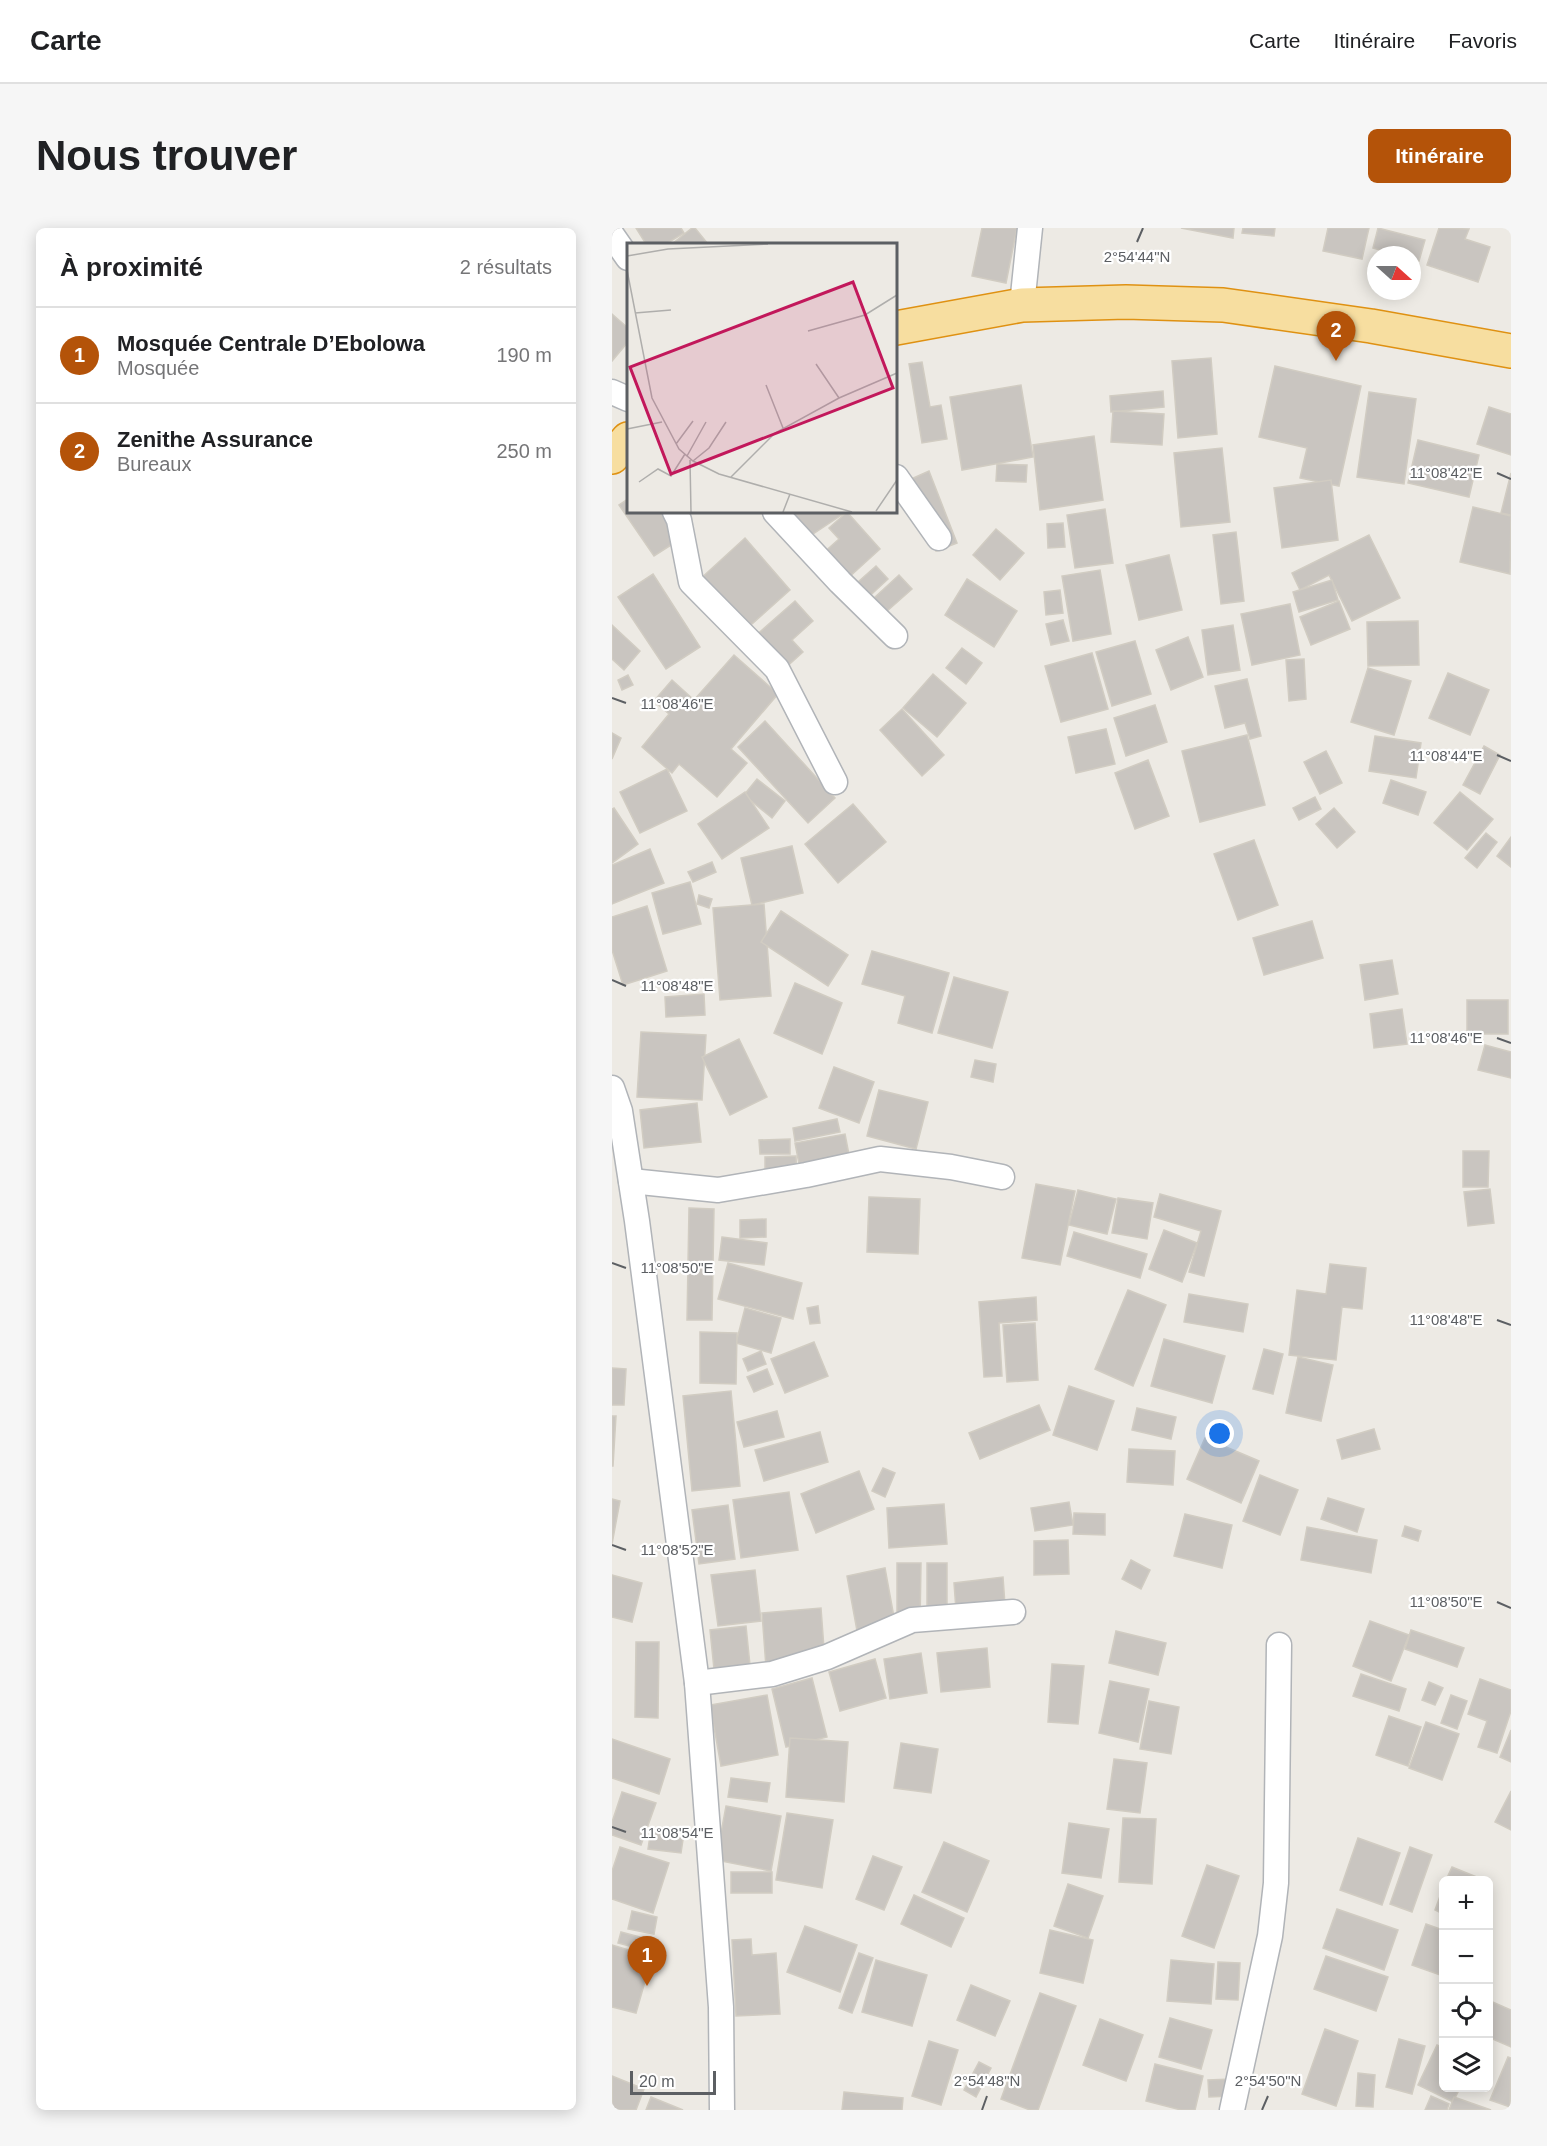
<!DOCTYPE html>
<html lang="fr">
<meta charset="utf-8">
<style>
body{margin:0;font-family:Helvetica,sans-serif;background:#f6f6f6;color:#202124}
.controls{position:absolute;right:18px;bottom:18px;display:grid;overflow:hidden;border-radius:9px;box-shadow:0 3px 15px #0003}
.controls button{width:54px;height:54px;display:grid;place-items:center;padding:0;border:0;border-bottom:2px solid #e0e0e0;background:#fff;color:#202124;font:30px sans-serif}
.compass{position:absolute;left:755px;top:18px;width:54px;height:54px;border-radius:50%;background:#fff;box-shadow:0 3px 15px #0003;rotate:111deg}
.scale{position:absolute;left:18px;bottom:15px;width:86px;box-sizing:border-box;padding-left:6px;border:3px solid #5c5f63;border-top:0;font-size:16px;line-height:21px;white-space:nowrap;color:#5c5f63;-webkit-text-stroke:4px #fff;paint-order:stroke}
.you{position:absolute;left:608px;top:1206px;width:21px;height:21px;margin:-15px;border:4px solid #fff;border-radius:50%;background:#1a73e8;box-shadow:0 0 0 9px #1a73e833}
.badge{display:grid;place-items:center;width:39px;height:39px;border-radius:50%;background:#b45309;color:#fff;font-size:20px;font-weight:700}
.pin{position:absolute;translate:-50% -50px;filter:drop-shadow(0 2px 3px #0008)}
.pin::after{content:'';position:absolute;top:32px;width:21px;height:18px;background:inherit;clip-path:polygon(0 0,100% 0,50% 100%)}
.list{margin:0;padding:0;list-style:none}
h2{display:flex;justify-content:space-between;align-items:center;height:78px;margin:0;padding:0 24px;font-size:26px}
h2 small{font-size:20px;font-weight:400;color:#757577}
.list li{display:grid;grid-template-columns:39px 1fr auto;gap:18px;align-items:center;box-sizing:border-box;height:96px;padding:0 24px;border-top:2px solid #e0e0e0}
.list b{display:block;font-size:22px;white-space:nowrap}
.list p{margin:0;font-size:20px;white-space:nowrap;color:#757577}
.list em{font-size:20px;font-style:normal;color:#757577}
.icon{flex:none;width:33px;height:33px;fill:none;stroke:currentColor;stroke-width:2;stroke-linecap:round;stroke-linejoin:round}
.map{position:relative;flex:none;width:899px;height:1882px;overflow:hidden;border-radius:9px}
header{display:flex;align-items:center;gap:36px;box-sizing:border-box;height:84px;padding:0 30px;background:#fff;border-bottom:2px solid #e0e0e0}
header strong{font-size:28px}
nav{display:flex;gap:33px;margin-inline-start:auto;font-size:21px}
.intro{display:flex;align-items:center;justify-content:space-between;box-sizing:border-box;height:144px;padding:0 36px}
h1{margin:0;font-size:42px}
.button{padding:15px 27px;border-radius:9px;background:#b45309;color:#fff;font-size:21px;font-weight:700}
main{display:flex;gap:36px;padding:0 36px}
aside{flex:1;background:#fff;border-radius:9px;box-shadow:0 3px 15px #0003}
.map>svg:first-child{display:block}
.building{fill:#c9c5c0;stroke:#d1ccc2;stroke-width:1.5}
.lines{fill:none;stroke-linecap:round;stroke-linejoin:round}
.minor-casing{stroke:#b1b4b8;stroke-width:27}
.trunk-casing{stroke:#df9112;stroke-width:36}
.minor{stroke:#fff;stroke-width:24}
.trunk{stroke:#f7dea0;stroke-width:33}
.ticks{fill:none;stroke:#5c5f63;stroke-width:2}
.inset-road{fill:none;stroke:#afaeac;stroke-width:1.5}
.view{fill:#c2185b;fill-opacity:0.15;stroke:#c2185b;stroke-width:3}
.inset-edge{fill:none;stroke:#5c5f63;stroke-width:3}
.ticks-label{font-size:15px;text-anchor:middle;fill:#5c5f63;stroke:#fff;stroke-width:4.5;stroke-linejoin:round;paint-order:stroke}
</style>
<header>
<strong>Carte</strong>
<nav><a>Carte</a><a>Itinéraire</a><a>Favoris</a></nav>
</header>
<div class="intro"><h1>Nous trouver</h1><a class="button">Itinéraire</a></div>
<main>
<aside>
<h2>À proximité<small>2 résultats</small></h2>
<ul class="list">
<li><span class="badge">1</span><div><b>Mosquée Centrale D’Ebolowa</b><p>Mosquée</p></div><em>190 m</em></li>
<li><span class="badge">2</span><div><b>Zenithe Assurance</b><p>Bureaux</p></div><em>250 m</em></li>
</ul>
</aside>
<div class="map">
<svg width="899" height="1882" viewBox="0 0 899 1882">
<rect width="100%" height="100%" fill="#edeae4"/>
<g class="building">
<path d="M24,0H69L72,5L54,16H34Z"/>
<path d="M80,0H83L96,16H60Z"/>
<path d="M370,0H405L394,55L360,48Z"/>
<path d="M569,0H622L621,10Z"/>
<path d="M631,0H663L662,8L630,5Z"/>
<path d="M716,0H757L750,31L711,23Z"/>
<path d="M766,0L813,12L807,33L800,31V27H785L761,20Z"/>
<path d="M827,0L857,1L853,11L878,19L866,54L815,37Z"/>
<path d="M0,86L16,100V114L0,133Z"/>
<path d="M599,130L605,206L566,210L560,133Z"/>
<path d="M310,134L318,179L329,177L335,211L310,215L297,136Z"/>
<path d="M663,138L749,158L727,258L688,250L695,220L647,209Z"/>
<path d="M409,157L421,229L350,242L338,169Z"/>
<path d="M551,163L552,179L499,184L498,168Z"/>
<path d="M757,164L804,171L792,256L745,249Z"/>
<path d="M877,179L899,186V227L865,216Z"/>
<path d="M501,183L552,186L550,217L499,214Z"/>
<path d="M482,208L491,272L428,282L421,217Z"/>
<path d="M806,212L867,227L857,269L796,255Z"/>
<path d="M610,220L618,294L569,299L562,225Z"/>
<path d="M385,236L415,237L414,254L384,253Z"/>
<path d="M317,243L345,315L324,323L297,252Z"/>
<path d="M899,245V287L889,285Z"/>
<path d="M719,252L726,312L670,320L662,260Z"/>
<path d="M16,271V284H52L70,310L42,328L7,277Z"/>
<path d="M861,279L899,288L898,346L848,334Z"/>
<path d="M493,281L501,335L463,340L455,287Z"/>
<path d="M173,284H234L192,312Z"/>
<path d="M235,284L268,321L224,361L200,335L227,311L217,300Z"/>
<path d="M451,295L453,319L436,320L435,296Z"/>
<path d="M384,301L412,325L388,352L361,327Z"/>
<path d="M624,304L632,373L609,376L601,307Z"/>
<path d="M757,307L788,370L740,393L717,347L688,362L680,345Z"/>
<path d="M133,310L178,362L131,404L86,353Z"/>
<path d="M557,327L570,382L527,392L514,337Z"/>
<path d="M264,338L276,351L249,376L237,362Z"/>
<path d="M488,342L499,406L461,413L450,348Z"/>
<path d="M41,346L88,419L54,441L6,369Z"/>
<path d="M287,347L300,361L274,384L262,370Z"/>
<path d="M355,351L405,383L382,419L333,387Z"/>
<path d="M720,352L726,372L687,384L681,364Z"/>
<path d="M448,362L451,385L434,387L432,364Z"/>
<path d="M183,373L201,393L180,412L191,424L170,443L141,410Z"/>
<path d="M727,373L738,401L699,417L688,389Z"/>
<path d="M678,376L688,427L640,437L629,386Z"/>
<path d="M451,392L457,413L439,417L434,396Z"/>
<path d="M806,393L807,437L756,438L755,394Z"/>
<path d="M0,397L28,423L12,442L0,431Z"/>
<path d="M621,397L628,442L596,447L590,402Z"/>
<path d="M576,409L591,449L559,462L544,422Z"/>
<path d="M523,413L539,466L500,478L484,424Z"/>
<path d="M350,420L370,435L354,456L334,440Z"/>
<path d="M480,425L496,481L449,494L433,438Z"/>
<path d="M122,427L166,466L119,521L135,535L105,569L67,536L60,545L30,519L57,486L42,473L60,452L82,472Z"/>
<path d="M692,431L694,471L677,473L674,432Z"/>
<path d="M756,440L799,453L782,507L739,494Z"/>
<path d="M836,445L877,462L858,507L817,490Z"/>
<path d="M321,446L354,475L325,509L291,480Z"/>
<path d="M16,447L21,457L10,462L6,452Z"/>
<path d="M635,451L649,508L638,511L633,495L613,500L603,458Z"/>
<path d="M543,477L555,514L514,528L502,490Z"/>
<path d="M290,481L332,527L310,548L268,502Z"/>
<path d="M153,493L223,570L196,595L126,519Z"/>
<path d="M494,501L503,536L464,545L456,509Z"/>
<path d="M0,505L9,510L0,531Z"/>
<path d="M635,507L653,577L588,594L570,523Z"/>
<path d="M763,508L809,515L804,550L757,543Z"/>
<path d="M872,518L888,527L868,566L851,557Z"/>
<path d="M714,523L730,555L708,566L692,534Z"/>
<path d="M536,532L557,588L523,601L503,545Z"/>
<path d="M55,541L75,583L28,605L8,564Z"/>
<path d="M145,551L173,573L160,590L132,567Z"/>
<path d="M779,552L814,564L806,587L771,575Z"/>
<path d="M133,564L157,600L110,631L86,596Z"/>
<path d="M848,564L881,591L855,622L822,595Z"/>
<path d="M703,569L709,581L687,592L681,580Z"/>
<path d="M241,576L274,614L226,655L193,616Z"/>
<path d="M2,580L26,616L0,635V581Z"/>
<path d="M722,580L743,604L725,620L704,596Z"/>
<path d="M874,605L885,614L865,640L853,630Z"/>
<path d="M899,609V639L885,628Z"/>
<path d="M642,612L666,677L626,692L602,626Z"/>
<path d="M180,618L191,665L140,677L129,630Z"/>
<path d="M38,621L52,655L0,676V637Z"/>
<path d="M100,634L104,644L81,654L76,644Z"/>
<path d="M78,654L89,696L51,706L40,665Z"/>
<path d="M87,667L100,671L97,680L85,676Z"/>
<path d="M152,676L159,768L108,772L101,680Z"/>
<path d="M35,678L55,743L11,757L0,722V689Z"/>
<path d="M169,683L236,727L216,758L149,714Z"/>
<path d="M700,693L711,730L652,747L641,710Z"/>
<path d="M260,723L337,745L320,805L286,795L293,768L250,756Z"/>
<path d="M780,732L786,766L753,772L748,737Z"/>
<path d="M342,749L396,764L380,820L326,805Z"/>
<path d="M183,755L230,775L210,826L162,805Z"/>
<path d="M92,766L93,787L54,789L53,769Z"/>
<rect x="855" y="772" width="41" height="34"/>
<path d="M790,781L795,816L762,820L758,786Z"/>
<path d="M29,804L94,807L90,872L25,869Z"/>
<path d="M127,811L155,869L118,887L90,829Z"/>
<path d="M873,817L899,824V850L866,842Z"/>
<path d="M363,832L384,836L381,854L359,849Z"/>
<path d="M222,839L262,854L247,895L207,880Z"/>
<path d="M267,862L316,874L304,921L255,908Z"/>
<path d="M85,875L89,914L32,920L28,882Z"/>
<path d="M225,891L228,904L183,913L181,900Z"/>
<path d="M233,906L238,932L188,941L183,915Z"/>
<path d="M178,911V926H148L147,912Z"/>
<path d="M851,923H877L876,959H851Z"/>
<path d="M184,928L185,953L153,954V929Z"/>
<path d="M424,956L463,963L448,1037L410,1030Z"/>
<path d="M878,961L882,995L856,998L852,964Z"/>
<path d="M466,962L504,971L495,1006L457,997Z"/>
<path d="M548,966L609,983L592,1048L577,1044L589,1003L542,989Z"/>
<path d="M257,969L308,971L306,1026L255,1024Z"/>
<path d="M506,970L541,975L535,1011L500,1005Z"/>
<path d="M77,980L102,981L100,1092H75Z"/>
<path d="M154,991V1009L128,1010V992Z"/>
<path d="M552,1002L585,1015L570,1054L537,1041Z"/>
<path d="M462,1004L535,1026L528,1050L455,1028Z"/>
<path d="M110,1009L155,1015L152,1037L107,1032Z"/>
<path d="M116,1035L190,1055L181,1091L106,1071Z"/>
<path d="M718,1036L754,1040L750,1081L730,1079L724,1132L677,1127L685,1062L714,1066Z"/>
<path d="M516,1062L554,1077L521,1158L483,1141Z"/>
<path d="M577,1066L636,1076L631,1104L572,1094Z"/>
<path d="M424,1069L425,1092L387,1095L390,1148L372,1149L367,1074Z"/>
<path d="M206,1078L208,1095L198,1096L195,1080Z"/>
<path d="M133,1080L169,1090L159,1125L124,1115Z"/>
<path d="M423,1095L426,1152L395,1154L391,1097Z"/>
<path d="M88,1104L125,1105L124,1156L88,1155Z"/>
<path d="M552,1111L613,1128L600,1175L539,1158Z"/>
<path d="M202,1114L216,1148L173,1165L159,1131Z"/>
<path d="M652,1121L671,1126L661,1166L641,1161Z"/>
<path d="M149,1123L154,1136L136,1143L131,1131Z"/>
<path d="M686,1129L721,1137L709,1193L674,1185Z"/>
<path d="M0,1140L14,1141L12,1177H0Z"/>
<path d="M155,1141L161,1156L142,1164L135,1149Z"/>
<path d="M457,1158L502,1173L485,1222L441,1207Z"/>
<path d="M119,1163L128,1258L80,1263L71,1168Z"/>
<path d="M427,1177L438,1202L368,1231L357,1205Z"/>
<path d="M525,1180L564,1189L559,1211L520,1202Z"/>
<path d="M165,1183L172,1209L132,1219L125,1194Z"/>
<path d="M0,1188H4L1,1238H0Z"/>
<path d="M762,1201L768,1221L730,1231L725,1212Z"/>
<path d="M208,1204L216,1234L152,1253L143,1222Z"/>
<path d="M593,1210L647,1233L629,1275L575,1251Z"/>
<path d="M517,1221L563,1223L561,1257L515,1254Z"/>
<path d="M271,1240L283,1245L273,1269L260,1263Z"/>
<path d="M247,1243L262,1281L204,1305L189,1266Z"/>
<path d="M648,1247L686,1262L668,1307L631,1293Z"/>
<path d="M177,1264L186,1322L129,1330L121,1272Z"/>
<path d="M716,1270L752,1281L745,1304L709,1291Z"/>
<path d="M0,1271L8,1273L0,1316Z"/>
<path d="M457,1274L461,1297L423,1303L419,1280Z"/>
<path d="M332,1276L335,1316L277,1320L275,1280Z"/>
<path d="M116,1277L123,1331L87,1336L80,1282Z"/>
<path d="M462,1285L493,1286V1307L461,1306Z"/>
<path d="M573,1286L620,1297L610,1340L562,1328Z"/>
<path d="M793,1298L809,1303L806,1313L790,1308Z"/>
<path d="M695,1299L765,1312L759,1345L689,1332Z"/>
<path d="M456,1312L457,1346L422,1347V1313Z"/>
<path d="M519,1332L538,1342L529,1361L510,1351Z"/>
<path d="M285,1335H309L308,1397H285Z"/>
<rect x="315" y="1335" width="20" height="65"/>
<path d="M273,1340L286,1411L248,1419L235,1348Z"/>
<path d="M143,1342L149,1393L106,1398L99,1347Z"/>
<path d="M0,1347L30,1355L20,1394L0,1389Z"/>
<path d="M391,1349L394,1391L345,1396L342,1355Z"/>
<path d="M209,1380L213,1434L154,1439L150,1385Z"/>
<path d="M758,1393L797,1407L779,1453L741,1438Z"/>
<path d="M134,1398L139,1447L103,1451L98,1402Z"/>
<path d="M799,1402L852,1420L845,1439L793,1421Z"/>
<path d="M504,1403L554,1415L546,1447L497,1435Z"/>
<path d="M24,1414H47L46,1490L23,1489Z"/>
<path d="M375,1420L378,1459L329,1464L325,1425Z"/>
<path d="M309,1425L315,1465L278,1471L272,1431Z"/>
<path d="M263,1431L274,1470L228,1483L217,1444Z"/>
<path d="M440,1436L472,1438L466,1496L436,1494Z"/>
<path d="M749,1446L794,1461L787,1483L741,1468Z"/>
<path d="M200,1450L215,1509L174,1519L160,1461Z"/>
<path d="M868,1451L899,1462V1483L885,1525L866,1519L875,1493L856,1486Z"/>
<path d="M498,1453L537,1461L526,1514L487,1505Z"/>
<path d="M817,1454L831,1460L823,1477L810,1472Z"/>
<path d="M155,1467L166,1527L109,1538L98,1477Z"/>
<path d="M839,1467L855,1473L845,1501L829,1495Z"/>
<path d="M537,1473L567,1479L559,1526L528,1521Z"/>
<path d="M777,1488L809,1499L796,1538L764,1527Z"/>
<path d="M814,1494L847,1506L830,1552L797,1540Z"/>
<path d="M899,1502V1534L888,1529Z"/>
<path d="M178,1510L236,1514L232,1574L174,1569Z"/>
<path d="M0,1511L58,1531L47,1566L0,1550Z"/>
<path d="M289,1515L326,1521L319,1565L282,1560Z"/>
<path d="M502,1531L535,1535L528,1585L495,1581Z"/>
<path d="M119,1550L158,1555L155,1574L116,1569Z"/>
<path d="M899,1563V1602L883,1594Z"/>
<path d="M10,1564L44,1575L29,1617L0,1607V1594Z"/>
<path d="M114,1578L169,1588L159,1643L104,1632Z"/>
<path d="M175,1585L221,1592L210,1660L164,1652Z"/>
<path d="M511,1590L544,1591L540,1656L507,1654Z"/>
<path d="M457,1595L497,1601L489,1650L450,1645Z"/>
<path d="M39,1601L72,1605L69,1625L36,1621Z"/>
<path d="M746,1610L788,1625L770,1677L728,1662Z"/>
<path d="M332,1614L377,1633L355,1684L310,1664Z"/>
<path d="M8,1619L57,1635L41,1685L0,1671V1643Z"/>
<path d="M798,1619L820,1627L800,1684L778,1676Z"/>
<path d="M261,1628L290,1639L272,1682L244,1671Z"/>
<path d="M595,1637L627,1648L602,1720L570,1708Z"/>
<path d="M840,1639L872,1652H834Z"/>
<rect x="119" y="1644" width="41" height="21"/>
<path d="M456,1656L491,1668L476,1710L442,1698Z"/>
<path d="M831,1660V1686L823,1682Z"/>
<path d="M302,1667L352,1690L339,1719L289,1696Z"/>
<path d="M725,1681L786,1702L772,1742L711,1720Z"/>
<path d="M20,1683L45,1689L42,1706L16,1701Z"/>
<path d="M814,1696L831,1702V1748L800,1737Z"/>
<path d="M193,1698L245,1717L228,1764L175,1744Z"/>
<path d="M438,1702L481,1712L471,1755L428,1745Z"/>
<path d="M9,1704L32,1710L29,1721L6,1715Z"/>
<path d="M139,1711L140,1727L164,1725L168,1786L124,1788L120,1712Z"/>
<path d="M0,1717L40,1729L24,1785L0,1779Z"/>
<path d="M247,1725L261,1730L240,1785L227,1780Z"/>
<path d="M714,1728L776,1749L764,1783L702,1761Z"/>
<path d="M264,1732L315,1747L300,1798L250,1784Z"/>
<path d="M559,1732L602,1736L599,1776L555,1773Z"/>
<path d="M606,1734L628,1735L626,1772L604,1771Z"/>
<path d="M359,1757L398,1773L383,1808L345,1792Z"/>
<path d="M428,1765L464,1778L426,1882H418L389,1871Z"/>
<path d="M876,1772L899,1782V1819L876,1809Z"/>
<path d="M558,1790L600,1802L589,1841L547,1829Z"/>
<path d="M488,1791L531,1807L514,1853L471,1837Z"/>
<path d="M713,1801L746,1813L724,1878L690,1866Z"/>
<path d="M787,1811L813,1818L800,1866L774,1859Z"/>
<path d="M317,1813L346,1822L329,1877L300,1868Z"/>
<path d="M825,1817L831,1820V1860H848L841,1874L806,1857Z"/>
<path d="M896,1829L899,1830L898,1879L878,1872Z"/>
<path d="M367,1834L379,1840L364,1869L352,1862Z"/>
<path d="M543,1836L591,1848L583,1882H569L534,1873Z"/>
<path d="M746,1845L763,1847L761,1879L744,1878Z"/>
<path d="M0,1848L32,1861L24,1882H0Z"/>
<path d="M619,1851L620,1868L597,1869L596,1852Z"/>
<path d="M232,1864L291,1870L290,1882H230Z"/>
<path d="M819,1868L837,1876L835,1882H813Z"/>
<path d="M39,1869L71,1882H34Z"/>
<path d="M842,1869L879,1882H837Z"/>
</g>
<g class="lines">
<defs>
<g id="minor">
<path d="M0,7L16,30"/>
<path d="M410,77L418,0"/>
<path d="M0,164L16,171"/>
<path d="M284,249L327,310"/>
<path d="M63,284L67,292L79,354L165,441L223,554"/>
<path d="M163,284L228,354L283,408"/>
<path d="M0,860L8,883L25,993L85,1455L109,1779L110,1882"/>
<path d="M19,953L106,962L194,947L268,931L339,939L390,949"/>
<path d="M85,1455L160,1446L215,1429L300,1392L401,1384"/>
<path d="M620,1882L658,1708L664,1655L667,1417"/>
</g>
<g id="trunk">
<path d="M284,100L410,77L514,74L611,77L759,98L899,123"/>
<path d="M0,229L16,211"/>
</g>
</defs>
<use href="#minor" class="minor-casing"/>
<use href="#trunk" class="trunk-casing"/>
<use href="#minor" class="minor"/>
<use href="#trunk" class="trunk"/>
</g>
<path class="ticks" d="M525,14L531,0M885,245L899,251M0,470L14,475M885,527L899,533M0,752L14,758M885,810L899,815M0,1035L14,1040M885,1092L899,1097M0,1317L14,1322M885,1374L899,1380M0,1599L14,1604M370,1882L375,1868M650,1882L656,1868"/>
<g transform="translate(15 15)">
<rect width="270" height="270" fill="#edeae4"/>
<path class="inset-road" d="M0,13L41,6L141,1M0,27L25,155L52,206L66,218L92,231L225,269M8,70L44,67M181,88L238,72L270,52M189,121L212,155M139,142L156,185M0,186L35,179M49,201L66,178M60,213L79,179M63,217L64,269M66,218L82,205L99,179M104,234L148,190L212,155L270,130M12,239L31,226L44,233L58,211M249,268L270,237M156,269L163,251"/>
<path class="view" d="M226,39L266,145L44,231L3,124Z"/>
<rect width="270" height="270" class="inset-edge"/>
</g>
<g class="ticks-label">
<text x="525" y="34">2°54'44"N</text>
<text x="834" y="250">11°08'42"E</text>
<text x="65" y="481">11°08'46"E</text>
<text x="834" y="533">11°08'44"E</text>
<text x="65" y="763">11°08'48"E</text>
<text x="834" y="815">11°08'46"E</text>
<text x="65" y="1045">11°08'50"E</text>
<text x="834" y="1097">11°08'48"E</text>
<text x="65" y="1327">11°08'52"E</text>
<text x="834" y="1379">11°08'50"E</text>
<text x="65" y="1610">11°08'54"E</text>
<text x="375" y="1858">2°54'48"N</text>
<text x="656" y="1858">2°54'50"N</text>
</g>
</svg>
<div class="controls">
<button>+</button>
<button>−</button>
<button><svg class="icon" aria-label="locate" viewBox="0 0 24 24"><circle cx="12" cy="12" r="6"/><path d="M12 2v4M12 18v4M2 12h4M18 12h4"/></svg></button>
<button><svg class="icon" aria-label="layers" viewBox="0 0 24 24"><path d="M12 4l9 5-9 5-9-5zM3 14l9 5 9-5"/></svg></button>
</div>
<svg class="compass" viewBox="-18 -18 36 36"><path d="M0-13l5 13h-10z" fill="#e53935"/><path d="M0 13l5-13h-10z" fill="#757577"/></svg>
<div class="scale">20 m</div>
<div class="you"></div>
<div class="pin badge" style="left:35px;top:1758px">1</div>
<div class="pin badge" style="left:724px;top:133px">2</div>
</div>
</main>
